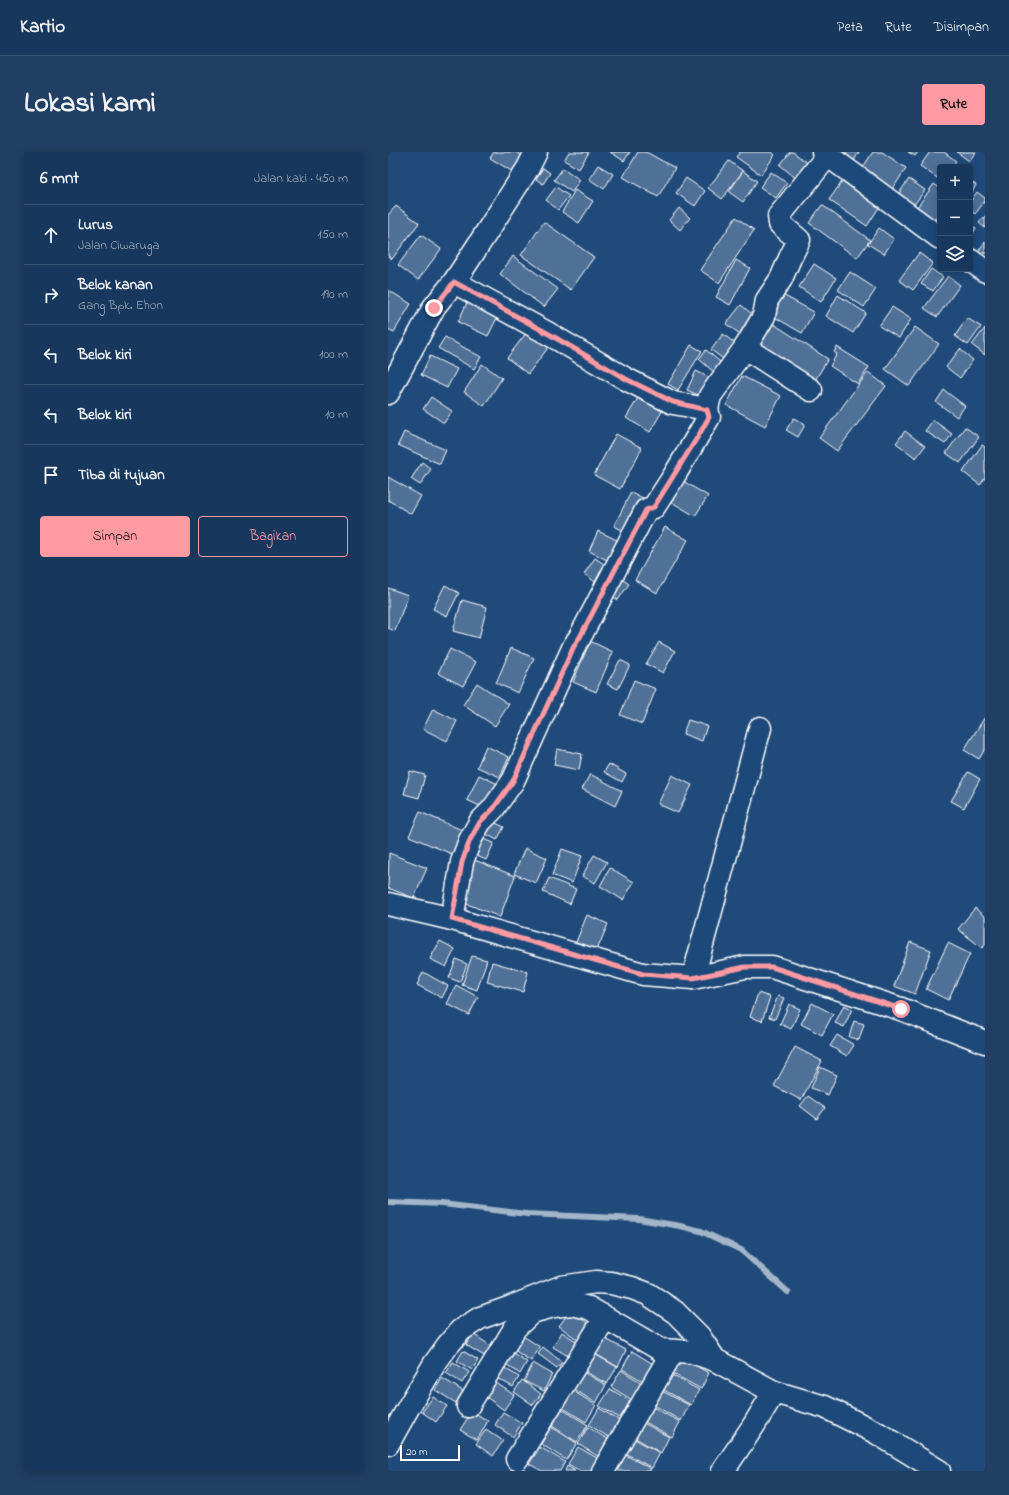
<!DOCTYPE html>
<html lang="id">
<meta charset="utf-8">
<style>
body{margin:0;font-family:"Indie Flower",sans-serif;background:#203f62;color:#f1f3f6}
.controls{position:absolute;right:12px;top:12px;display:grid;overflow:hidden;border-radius:4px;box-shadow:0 2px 10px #0003}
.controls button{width:36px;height:36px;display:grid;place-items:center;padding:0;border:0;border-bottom:1px solid #365272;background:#17385c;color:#f1f3f6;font:20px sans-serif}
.scale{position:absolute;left:12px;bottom:10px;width:60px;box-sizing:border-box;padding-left:4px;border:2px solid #fff;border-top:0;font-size:11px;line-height:14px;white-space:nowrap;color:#fff;-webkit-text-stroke:3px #1f4a7a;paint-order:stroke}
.stop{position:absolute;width:12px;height:12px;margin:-9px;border:3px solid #ff9aa2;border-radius:50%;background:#fff}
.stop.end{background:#ff9aa2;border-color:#fff;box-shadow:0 1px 4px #0008}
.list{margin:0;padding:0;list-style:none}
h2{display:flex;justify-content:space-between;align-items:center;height:52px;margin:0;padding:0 16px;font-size:17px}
h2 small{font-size:13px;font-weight:400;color:#9eacbb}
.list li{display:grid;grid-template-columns:26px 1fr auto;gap:12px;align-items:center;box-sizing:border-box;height:60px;padding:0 16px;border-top:1px solid #365272}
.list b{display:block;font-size:15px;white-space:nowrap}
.list p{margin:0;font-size:13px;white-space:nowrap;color:#9eacbb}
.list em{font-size:13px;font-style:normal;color:#9eacbb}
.actions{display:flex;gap:8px;padding:12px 16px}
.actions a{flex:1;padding:9px 0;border:1px solid #ff9aa2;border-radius:4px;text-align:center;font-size:14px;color:#ff9aa2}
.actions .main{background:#ff9aa2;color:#111}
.icon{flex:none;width:22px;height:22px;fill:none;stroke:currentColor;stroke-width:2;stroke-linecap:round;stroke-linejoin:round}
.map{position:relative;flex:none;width:597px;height:1319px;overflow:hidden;border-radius:4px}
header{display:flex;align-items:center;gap:24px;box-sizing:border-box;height:56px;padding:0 20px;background:#17385c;border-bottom:1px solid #365272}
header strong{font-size:19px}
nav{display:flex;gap:22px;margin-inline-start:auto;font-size:14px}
.intro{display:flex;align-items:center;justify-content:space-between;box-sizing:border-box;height:96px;padding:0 24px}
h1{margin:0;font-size:28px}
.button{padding:10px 18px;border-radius:4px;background:#ff9aa2;color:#111;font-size:14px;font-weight:700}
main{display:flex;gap:24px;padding:0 24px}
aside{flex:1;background:#17385c;border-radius:4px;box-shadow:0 2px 10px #0003}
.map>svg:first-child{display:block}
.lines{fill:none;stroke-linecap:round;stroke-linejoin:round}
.stream{stroke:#a3b5c8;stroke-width:6}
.building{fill:#507197;stroke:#fff}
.minor-casing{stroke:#fff;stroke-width:25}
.tertiary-casing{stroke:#fff;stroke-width:25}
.minor{stroke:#1f4a7a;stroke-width:22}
.tertiary{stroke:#1f4a7a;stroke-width:22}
.route{stroke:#ff9aa2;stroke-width:5}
</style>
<header>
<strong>Kartio</strong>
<nav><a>Peta</a><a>Rute</a><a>Disimpan</a></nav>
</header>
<div class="intro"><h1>Lokasi kami</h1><a class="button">Rute</a></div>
<main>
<aside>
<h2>6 mnt<small>Jalan kaki · 450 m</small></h2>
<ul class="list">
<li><svg class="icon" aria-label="ahead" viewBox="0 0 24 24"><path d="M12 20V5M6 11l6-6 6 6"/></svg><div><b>Lurus</b><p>Jalan Ciwaruga</p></div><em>150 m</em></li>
<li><svg class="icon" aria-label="right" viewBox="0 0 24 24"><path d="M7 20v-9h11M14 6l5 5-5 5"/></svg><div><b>Belok kanan</b><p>Gang Bpk. Ehon</p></div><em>190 m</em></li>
<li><svg class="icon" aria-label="left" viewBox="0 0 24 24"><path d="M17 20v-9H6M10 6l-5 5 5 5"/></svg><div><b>Belok kiri</b></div><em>100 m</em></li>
<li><svg class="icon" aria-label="left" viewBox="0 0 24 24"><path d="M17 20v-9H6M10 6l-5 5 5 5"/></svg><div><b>Belok kiri</b></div><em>10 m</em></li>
<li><svg class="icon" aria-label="arrive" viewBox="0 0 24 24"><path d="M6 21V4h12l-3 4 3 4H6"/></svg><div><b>Tiba di tujuan</b></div></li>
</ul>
<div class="actions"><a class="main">Simpan</a><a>Bagikan</a></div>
</aside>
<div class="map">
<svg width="597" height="1319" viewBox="0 0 597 1319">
<rect width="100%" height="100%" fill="#1f4a7a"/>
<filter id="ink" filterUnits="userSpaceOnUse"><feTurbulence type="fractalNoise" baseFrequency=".025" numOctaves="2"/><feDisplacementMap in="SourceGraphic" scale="8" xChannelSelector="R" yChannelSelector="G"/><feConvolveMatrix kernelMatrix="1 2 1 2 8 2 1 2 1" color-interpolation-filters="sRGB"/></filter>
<g filter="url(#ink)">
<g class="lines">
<path class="stream" d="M0,1050L54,1052L139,1062L251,1067L292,1074L313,1079L353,1098L400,1140"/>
</g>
<g class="building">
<path d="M106,0H128L140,7L130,23L102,6Z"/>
<path d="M181,0H201L191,17L176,8Z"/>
<path d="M222,0H242L236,9Z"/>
<path d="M250,0H258L287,16L270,45L235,25Z"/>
<path d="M352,0H384L387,3L373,23L348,5Z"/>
<path d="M402,0H405L423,14L411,29L392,13Z"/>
<path d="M444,0H471L464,12Z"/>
<path d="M485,0H494L518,16L504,38L473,18Z"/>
<path d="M520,0H530L527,4Z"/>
<path d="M542,0H556L568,9L564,15H552V28L532,14Z"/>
<path d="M569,0H588L581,9Z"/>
<path d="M341,9L355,19L334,47L320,36Z"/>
<path d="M210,13L225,22L216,37L201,27Z"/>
<path d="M155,16L162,21L155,32L148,27Z"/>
<path d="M175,16L192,28L184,40L166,28Z"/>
<path d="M355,19L369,29L355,50L341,40Z"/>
<path d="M383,20L399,31L388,46L372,35Z"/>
<path d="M298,26L317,39L307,54L288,41Z"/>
<path d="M521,27L537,38L522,58L507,47Z"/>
<path d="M455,28L492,54L479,74L441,48Z"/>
<path d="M582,29L588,33L582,44Z"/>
<path d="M546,32L552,36V61L544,71L527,58Z"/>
<path d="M168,35L181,44L170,58L158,48Z"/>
<path d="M187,38L205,49L191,71L174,60Z"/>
<path d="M589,40L597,46V49L587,62L582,58V50Z"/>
<path d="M434,53L482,88L469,106L421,71Z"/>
<path d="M8,54L31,71L4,107L0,104V63Z"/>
<path d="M291,56L302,66L292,78L281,68Z"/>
<path d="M597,64V76L591,71Z"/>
<path d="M348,65L366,78L331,131L312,118Z"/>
<path d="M156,70L206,105L183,138L133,103Z"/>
<path d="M582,73L588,76L582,86Z"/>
<path d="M491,76L506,87L496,102L480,92Z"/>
<path d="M33,83L53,97L30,128L10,113Z"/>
<path d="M597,90V102L591,98Z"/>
<path d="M531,101L545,111L525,138L511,128Z"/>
<path d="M125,104L170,137L156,155L112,122Z"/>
<path d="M348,108L362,116L342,153L328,145Z"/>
<path d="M426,112L448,126L433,150L411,135Z"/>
<path d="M543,117L555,125L545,139L533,132Z"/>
<path d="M462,120L488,137L476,155L450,138Z"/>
<path d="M560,124L572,133L549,165L536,156Z"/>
<path d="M0,138L23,152L6,180L0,177Z"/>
<path d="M395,143L426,160L414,181L383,163Z"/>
<path d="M450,143L478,161L465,181L438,164Z"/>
<path d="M82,144L113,158L100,184L70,170Z"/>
<path d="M353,153L369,166L355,184L338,172Z"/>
<path d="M504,155L523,167L511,186L491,174Z"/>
<path d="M579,166L593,175L580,193L567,184Z"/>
<path d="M384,171L440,207L424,233L367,195Z"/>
<path d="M527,175L551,192L521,234L497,217Z"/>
<path d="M142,176L163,192L140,222L119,206Z"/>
<path d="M597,176V203L584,193Z"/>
<path d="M335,182L354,197L342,212L323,198Z"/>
<path d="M57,185L93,205L86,217L50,196Z"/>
<path d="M303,193L314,199L290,238L280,232Z"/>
<path d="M449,195L481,215L470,232L442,214L449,202L446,200Z"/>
<path d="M572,197L585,208L572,226L558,215Z"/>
<path d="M318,198L337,214L329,223L311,207Z"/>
<path d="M42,204L69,217L59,236L33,223Z"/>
<path d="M94,212L114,226L96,254L76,240Z"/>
<path d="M308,219L324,227L316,246L299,238Z"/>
<path d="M480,220L498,234L449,299L431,286Z"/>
<path d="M354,224L393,244L377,274L338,253Z"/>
<path d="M556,238L577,254L569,265L548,250Z"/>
<path d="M253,241L277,254L262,280L238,266Z"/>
<path d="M43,245L64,259L56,271L35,257Z"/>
<path d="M406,266L417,273L410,285L398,278Z"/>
<path d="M545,268L564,282L557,292L537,279Z"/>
<path d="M577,275L591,285L572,311L558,301Z"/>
<path d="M517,279L537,294L528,306L508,291Z"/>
<path d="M16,280L58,298L52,312L10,293Z"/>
<path d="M228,282L254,296L232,337L206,323Z"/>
<path d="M594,293L597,295V326L592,333L575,320Z"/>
<path d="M34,310L43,317L32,333L23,327Z"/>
<path d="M0,325L33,344L23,362L0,348Z"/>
<path d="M290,326L320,344L307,364L277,346Z"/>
<path d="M243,340L257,347L240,381L226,374Z"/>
<path d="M277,375L300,388L269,441L247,428Z"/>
<path d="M210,379L233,390L223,410L201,399Z"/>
<path d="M207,406L222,416L210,432L196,422Z"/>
<path d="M229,424L241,432L230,448L218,440Z"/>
<path d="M57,433L71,441L59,464L45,457Z"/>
<path d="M0,436L20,443L7,479L0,476Z"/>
<path d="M74,448L99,455L91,486L65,479Z"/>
<path d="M202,489L225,500L208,540L185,530Z"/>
<path d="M271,490L287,499L275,521L258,512Z"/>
<path d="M123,496L146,506L130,541L108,531Z"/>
<path d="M62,497L88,510L75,534L50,521Z"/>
<path d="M232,508L242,513L230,537L219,532Z"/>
<path d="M246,528L268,537L254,572L232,563Z"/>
<path d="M89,531L121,552L107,574L75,553Z"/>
<path d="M45,557L69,569L59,589L35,577Z"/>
<path d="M597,565V597L591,607L576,598Z"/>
<path d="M300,568L319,574L314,589L295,582Z"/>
<path d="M98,594L121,605L112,625L89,615Z"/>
<path d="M169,597L194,602L191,618L166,613Z"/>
<path d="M221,612L238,622L234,630L216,620Z"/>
<path d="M22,619L37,623L31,646L16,642Z"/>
<path d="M580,620L592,627L576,656L563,649Z"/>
<path d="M202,622L234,639L227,654L194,637Z"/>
<path d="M91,623L112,633L100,658L79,648Z"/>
<path d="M284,623L304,633L290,661L270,652Z"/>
<path d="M32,660L81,681L71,705L21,684Z"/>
<path d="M99,667L116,675L109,688L92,679Z"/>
<path d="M91,685L106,691L98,708L84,702Z"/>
<path d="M137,696L159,706L148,731L126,722Z"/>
<path d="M174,697L194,704L184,731L164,723Z"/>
<path d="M1,701L39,716L26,746L0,736Z"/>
<path d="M206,703L219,710L207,731L194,724Z"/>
<path d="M84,707L127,724L112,765L69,748Z"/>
<path d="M222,716L246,730L235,748L212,734Z"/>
<path d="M161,726L188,737L182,752L155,740Z"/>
<path d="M587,756L597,765V793L594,796L570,777Z"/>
<path d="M199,763L220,772L209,798L188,790Z"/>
<path d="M52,789L67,797L58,815L42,807Z"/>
<path d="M522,790L543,798L527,842L506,834Z"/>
<path d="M560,791L582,802L560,848L538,837Z"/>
<path d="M84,804L99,808L89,838L74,833Z"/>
<path d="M68,807L79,812L72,830L61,826Z"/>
<path d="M104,810L140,820L135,840L99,830Z"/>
<path d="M35,820L60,834L54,846L29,833Z"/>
<path d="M68,833L90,845L81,863L59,852Z"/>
<path d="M370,841L382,845L374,869L362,865Z"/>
<path d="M390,844L396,846L387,867L381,865Z"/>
<path d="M424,851L445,862L434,883L413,872Z"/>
<path d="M401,852L412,857L403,877L392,872Z"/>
<path d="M456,853L464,857L456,875L447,871Z"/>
<path d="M466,869L476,872L471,888L461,885Z"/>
<path d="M449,883L466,893L459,904L442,894Z"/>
<path d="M407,895L434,909L413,948L386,934Z"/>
<path d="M432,915L449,923L440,943L423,936Z"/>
<path d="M420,944L437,956L429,967L412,954Z"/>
<path d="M182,1159L205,1175L194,1191L171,1174Z"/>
<path d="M174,1180L194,1193L185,1207L165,1195Z"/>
<path d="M85,1182L103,1194L96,1204L78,1193Z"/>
<path d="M132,1182L152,1195L143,1209L123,1196Z"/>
<path d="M212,1184L238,1198L230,1215L204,1200Z"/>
<path d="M155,1195L174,1210L169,1216L150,1202Z"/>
<path d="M75,1199L90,1208L84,1218L69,1209Z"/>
<path d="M122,1199L139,1210L132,1222L115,1210Z"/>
<path d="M244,1199L270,1215L260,1232L234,1217Z"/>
<path d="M203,1200L229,1215L219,1232L193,1217Z"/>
<path d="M292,1205L321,1221L313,1237L284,1221Z"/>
<path d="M65,1210L81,1220L74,1231L58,1221Z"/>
<path d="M145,1211L164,1222L156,1239L136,1229Z"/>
<path d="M112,1213L131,1225L125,1235L105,1224Z"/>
<path d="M192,1218L218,1233L208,1251L182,1235Z"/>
<path d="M233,1218L259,1234L249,1251L223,1235Z"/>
<path d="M282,1222L311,1238L303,1253L274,1237Z"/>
<path d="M54,1226L75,1239L68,1251L47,1238Z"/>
<path d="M104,1228L126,1243L116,1258L94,1242Z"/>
<path d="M134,1228L153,1242L145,1253L126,1240Z"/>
<path d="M182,1237L208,1253L198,1270L172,1254Z"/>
<path d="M222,1237L247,1252L237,1269L211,1254Z"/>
<path d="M272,1238L301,1253L293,1269L264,1252Z"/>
<path d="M45,1245L59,1254L48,1270L34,1260Z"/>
<path d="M263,1254L292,1270L284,1285L255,1269Z"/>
<path d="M211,1256L237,1272L227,1289L201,1273Z"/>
<path d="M174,1257L200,1273L189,1290L164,1274Z"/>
<path d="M84,1259L100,1269L89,1288L72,1278Z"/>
<path d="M115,1260L134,1271L125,1285L107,1273Z"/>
<path d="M252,1269L281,1285L273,1301L244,1284Z"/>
<path d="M163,1275L189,1291L178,1308L153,1292Z"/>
<path d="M200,1275L226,1291L216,1308L190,1292Z"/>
<path d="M98,1277L115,1289L105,1304L88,1292Z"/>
<path d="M243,1285L272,1301L264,1316L235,1300Z"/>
<path d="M152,1295L177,1310L172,1319H154L141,1312Z"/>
<path d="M190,1295L216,1310L210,1319H192L180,1312Z"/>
<path d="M234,1301L263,1317L262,1319H231L226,1316Z"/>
<path d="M179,1314L187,1319H177Z"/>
</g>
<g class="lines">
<defs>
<g id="minor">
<path d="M435,0L552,86"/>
<path d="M582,108L597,119"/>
<path d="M66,130L161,182L238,227L285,251L319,257L322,244L357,196L376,164L379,148L393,127L402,106L411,88L392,72L391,64L440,3"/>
<path d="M357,196L423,238"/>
<path d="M0,241L46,155L66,130L80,109L140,16L148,0"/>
<path d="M64,767L74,710L82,688L92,670L105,657L125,629L186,494L192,485L258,358L266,355L286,324L321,265L319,257"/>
<path d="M305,826L372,576"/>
<path d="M80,1254L127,1176L144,1160L166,1154L183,1152L201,1156L273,1198L304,1200L327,1208"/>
<path d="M0,1292L20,1256L47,1211L60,1193L73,1178L92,1166L123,1155L173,1135L208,1130L223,1131L244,1136L260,1142L287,1160L311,1184L327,1208L386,1240L437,1255L489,1281L551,1319"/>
<path d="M129,1307L217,1166"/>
<path d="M215,1319L285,1199"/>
<path d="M335,1319L366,1273L386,1240"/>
</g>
<path id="tertiary" d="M0,752L64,767L255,822L305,826L357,815H384L513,857L597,890"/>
</defs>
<use href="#minor" class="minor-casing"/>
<use href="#tertiary" class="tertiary-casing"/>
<use href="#minor" class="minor"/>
<use href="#tertiary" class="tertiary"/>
</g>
</g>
<g class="lines" filter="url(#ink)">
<path class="route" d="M46,156L66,130L161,182L238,227L285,250L319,258L321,265L312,281L266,355L258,358L192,485L186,494L125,629L105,657L92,670L82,688L74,710L64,767L255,822L305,826L357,815H384L513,857"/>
</g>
</svg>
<div class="controls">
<button>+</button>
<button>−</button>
<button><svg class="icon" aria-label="layers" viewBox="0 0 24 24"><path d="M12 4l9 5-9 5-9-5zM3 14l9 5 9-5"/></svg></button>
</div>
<div class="scale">20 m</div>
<div class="stop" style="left:513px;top:857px"></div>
<div class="stop end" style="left:46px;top:156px"></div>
</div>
</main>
